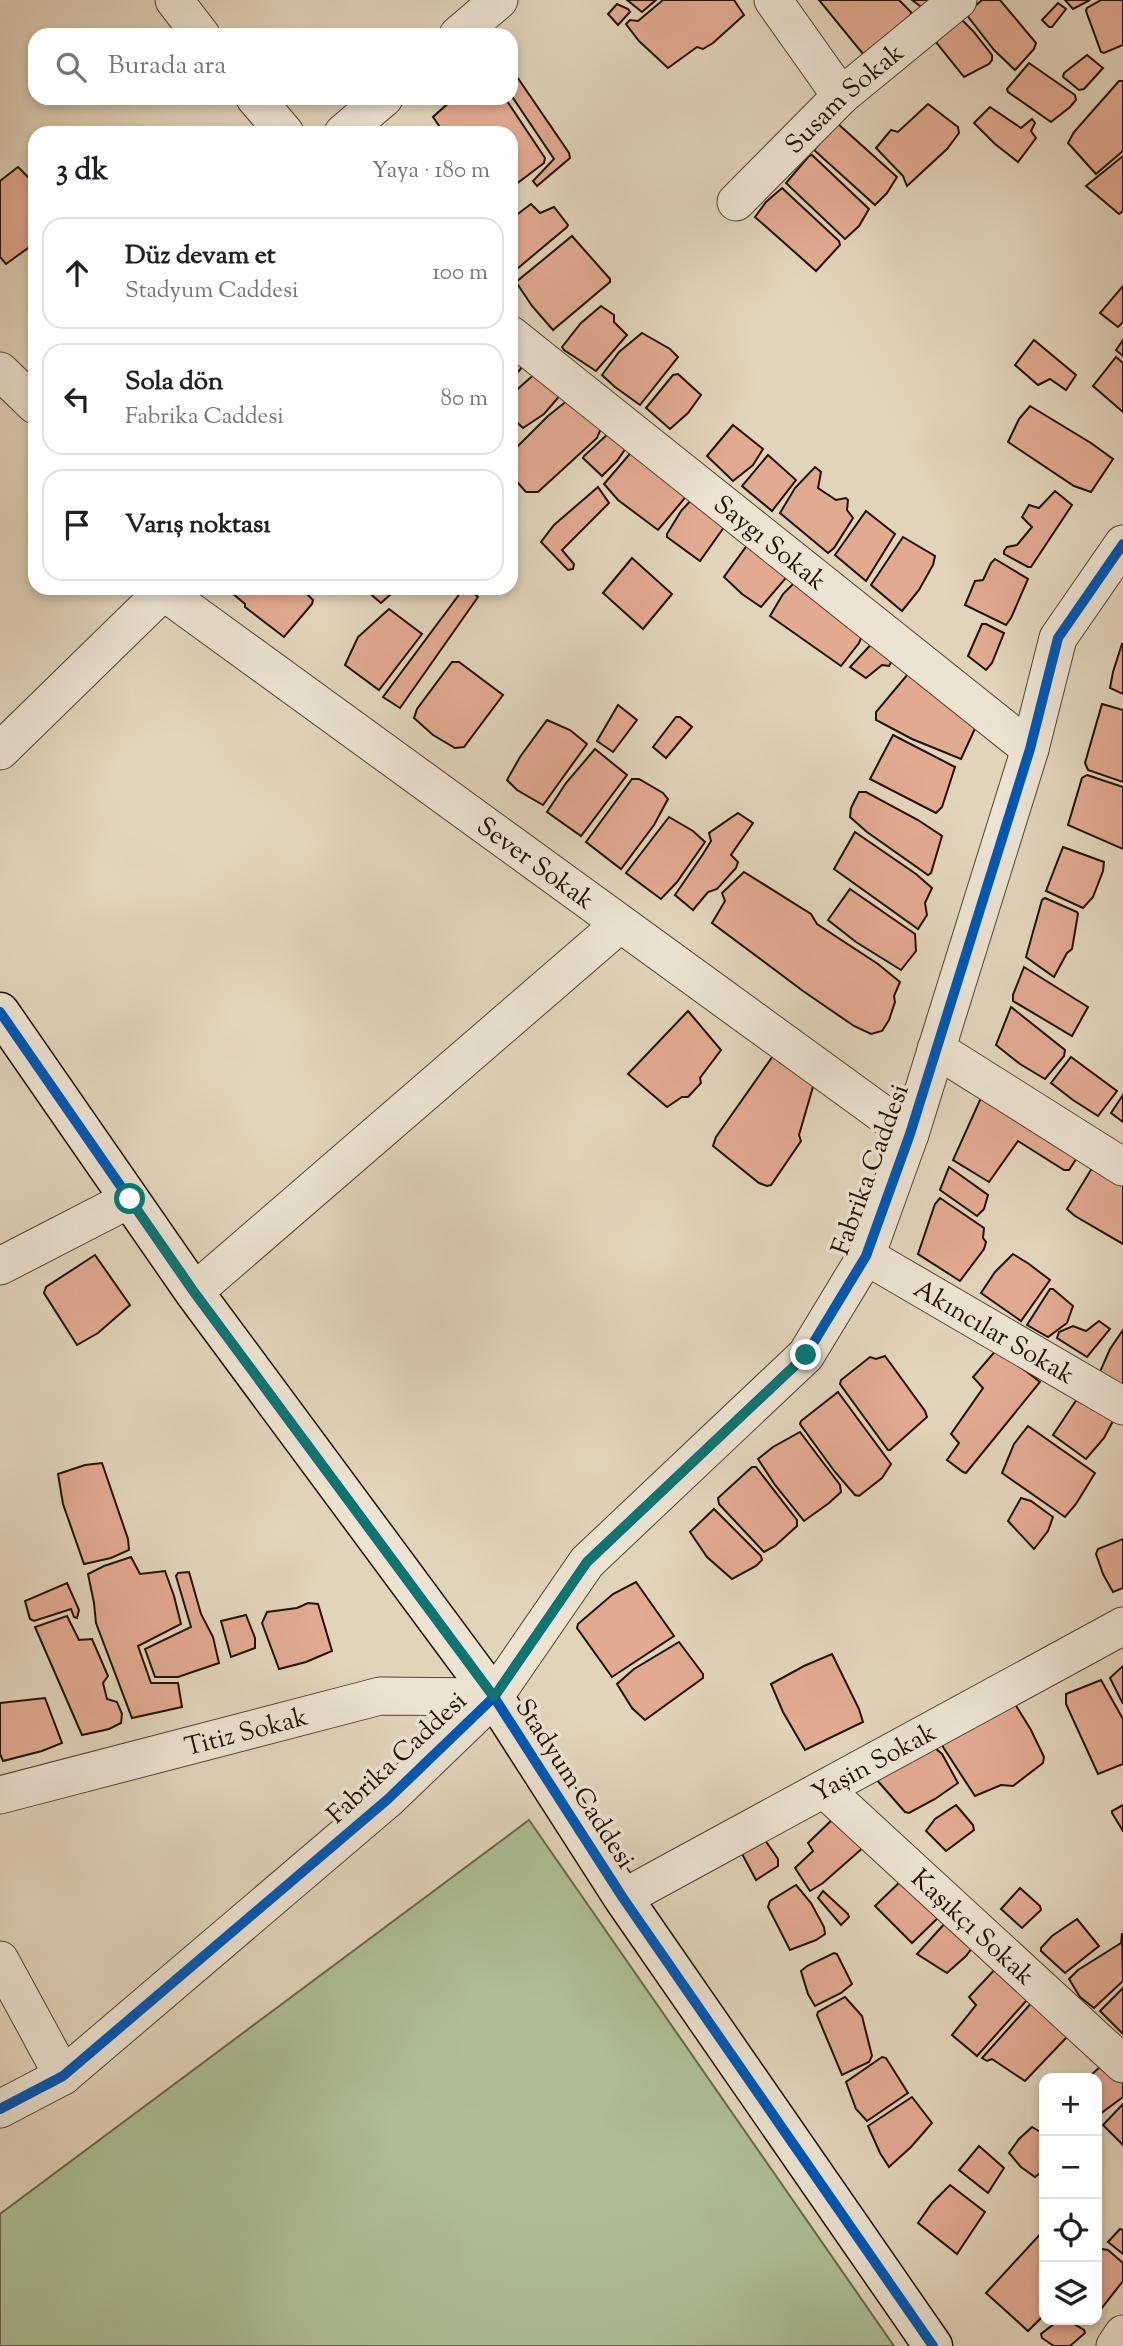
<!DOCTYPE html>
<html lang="tr">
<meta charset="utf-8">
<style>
body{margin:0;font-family:"Sorts Mill Goudy",serif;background:#f6f6f6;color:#202124}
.controls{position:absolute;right:21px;bottom:21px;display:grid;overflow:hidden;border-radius:14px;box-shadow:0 4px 10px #0003}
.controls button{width:63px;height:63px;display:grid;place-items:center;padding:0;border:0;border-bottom:2px solid #e0e0e0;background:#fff;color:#202124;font:35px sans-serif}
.stop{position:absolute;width:21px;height:21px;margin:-16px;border:5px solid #0f766e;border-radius:50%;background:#fff}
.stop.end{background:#0f766e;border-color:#fff;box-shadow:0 2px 7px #0008}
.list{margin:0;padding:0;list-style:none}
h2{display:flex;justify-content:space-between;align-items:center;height:91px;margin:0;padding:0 28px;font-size:30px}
h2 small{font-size:23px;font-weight:400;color:#757577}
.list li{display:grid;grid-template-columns:46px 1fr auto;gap:21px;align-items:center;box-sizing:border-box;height:112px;margin:0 14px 14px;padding:0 14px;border:2px solid #e0e0e0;border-radius:21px}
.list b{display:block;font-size:26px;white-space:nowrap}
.list p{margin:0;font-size:23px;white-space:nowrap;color:#757577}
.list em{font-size:23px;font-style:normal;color:#757577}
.icon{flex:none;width:38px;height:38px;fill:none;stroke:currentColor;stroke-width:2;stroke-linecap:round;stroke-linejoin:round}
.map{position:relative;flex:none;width:1123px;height:2346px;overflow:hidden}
.search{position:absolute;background:#fff;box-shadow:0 4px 10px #0003;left:28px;top:28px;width:490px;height:77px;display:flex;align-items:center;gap:18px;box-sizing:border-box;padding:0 24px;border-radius:21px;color:#757577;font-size:26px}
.panel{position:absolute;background:#fff;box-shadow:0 4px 10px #0003;left:28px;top:126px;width:490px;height:469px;border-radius:21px}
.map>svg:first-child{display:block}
.green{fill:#adbe95;stroke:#68684c;stroke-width:2}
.building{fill:#e3aa92;stroke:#231102;stroke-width:2}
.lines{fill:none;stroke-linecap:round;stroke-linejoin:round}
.street-casing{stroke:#534230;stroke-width:39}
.secondary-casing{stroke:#231102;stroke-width:41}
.street{stroke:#ece3d3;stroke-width:37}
.secondary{stroke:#ece3d3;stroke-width:38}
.cycleway-casing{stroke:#ece3d3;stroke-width:15}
.cycleway{stroke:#0057b8;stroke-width:10}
.route{stroke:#0f766e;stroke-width:9}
.labels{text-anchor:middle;stroke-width:7;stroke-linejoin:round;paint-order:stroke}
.street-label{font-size:26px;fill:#231102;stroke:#ece3d3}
</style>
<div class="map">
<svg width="1123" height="2346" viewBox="0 0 1123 2346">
<rect width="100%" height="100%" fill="#e2d4bb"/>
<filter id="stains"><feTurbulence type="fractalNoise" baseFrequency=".00286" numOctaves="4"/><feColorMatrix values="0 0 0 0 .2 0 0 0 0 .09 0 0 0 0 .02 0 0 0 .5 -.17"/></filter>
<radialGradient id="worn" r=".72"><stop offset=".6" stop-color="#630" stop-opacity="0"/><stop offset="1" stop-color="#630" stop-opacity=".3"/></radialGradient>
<path class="green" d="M529,1820L894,2346H0V2214Z"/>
<g class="building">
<path d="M627,0H656L642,12Z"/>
<path d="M663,0H734L744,15L713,43L703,49L697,47L668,68L639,41L626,24L630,20L638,21Z"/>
<path d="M819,0H899L911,12L910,19L863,54Z"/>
<path d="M912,0H933L924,6H920Z"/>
<path d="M982,0H1000L1036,43L1034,49L1015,70L994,50L966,14Z"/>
<path d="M1065,0H1090L1073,9Z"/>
<path d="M1101,0H1123V45L1104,53L1101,52L1086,11L1087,8Z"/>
<path d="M1058,3L1066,9L1052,27H1049L1042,20Z"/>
<path d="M617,4L628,9L630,12L618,25L608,14Z"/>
<path d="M961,19L973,31L992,55V60L989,64L964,77L936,42Z"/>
<path d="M1087,55L1103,68L1084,89L1079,90L1063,77L1064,73Z"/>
<path d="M1029,63L1075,95L1076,100L1070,107L1051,122L1008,92L1007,89Z"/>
<path d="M511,68L569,153L570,158L537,186L533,181L554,159L511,95Z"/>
<path d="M1119,81H1123V151L1096,174L1068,143L1074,132Z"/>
<path d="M454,98H505L545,158L544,163L511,188V133H444L433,117Z"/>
<path d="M928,104L958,127L959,133L947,149L907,186L903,176L876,148L891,130L898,132Z"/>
<path d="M990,107L1021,128L1032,119L1035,123L1031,131L1036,138L1018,162L995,144L974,123Z"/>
<path d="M837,123L897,177L887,193L875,205L814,150Z"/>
<path d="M812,155L869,209L859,226L845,239L786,183L809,156Z"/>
<path d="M1123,156V211L1119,214L1086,186Z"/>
<path d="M18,167L35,184V243L6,264L0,257V181Z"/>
<path d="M782,188L839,241L840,245L816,271L755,217L766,202Z"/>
<path d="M531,204L540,213L554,207L568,225L567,227L511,274V219Z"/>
<path d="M572,236L610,279V282L553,330L532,306L516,282Z"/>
<path d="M1123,286V322L1118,327L1100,313Z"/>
<path d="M601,306L614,315V322L627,335L596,371L564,350L562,347L581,323Z"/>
<path d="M642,333L670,349L678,357L640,405L615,387L602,375L619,352Z"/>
<path d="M1034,340L1076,375L1066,390L1050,379L1038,385L1015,365Z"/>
<path d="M1123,340V356L1116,350Z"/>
<path d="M511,351L524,365L511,380Z"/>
<path d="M1116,357L1123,363V412L1093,386Z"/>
<path d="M539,370L563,392L544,414L523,428L511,417V395Z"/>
<path d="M678,374L701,395L688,413L670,429L646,408L673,375Z"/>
<path d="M568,400L601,428L597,438L538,492H526L511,475V453L548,416Z"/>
<path d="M1030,406L1091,443L1113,459L1091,492L1074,486L1008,442L1019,419Z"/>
<path d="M733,425L763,449L753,465L733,481L707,456Z"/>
<path d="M610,432L628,445L617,461L602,476L583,458L584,456Z"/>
<path d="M634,449L689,493L658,530L618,500L604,484Z"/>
<path d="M768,455L796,480L772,511L742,486Z"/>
<path d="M815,467L821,472L818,488L836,500L846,498L848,500L847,510L853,518L834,548L828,553L780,513L795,488Z"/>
<path d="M598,487L609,503L562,550L574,564L573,569L568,570L541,542L554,525Z"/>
<path d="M1055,491L1072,505L1031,567H1028L1004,554V551L1007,547L1017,545L1032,527L1022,517L1029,505L1039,508Z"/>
<path d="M695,496L727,523L700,561L667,537V534L681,511Z"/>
<path d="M866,511L895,534L866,581L835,555Z"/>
<path d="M903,537L935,556L933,565L919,590L902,611L871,585Z"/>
<path d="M751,540L791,572L761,607L742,594L724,577Z"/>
<path d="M632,558L672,594L643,629L603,593Z"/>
<path d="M995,559L1028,579L1011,618L1006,625L965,605L975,581L983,580L991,563Z"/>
<path d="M799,578L864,631L859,643L841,666L770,616L783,594Z"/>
<path d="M226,588H301L313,600L312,604L284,637L245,607V604Z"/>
<path d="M372,588H387L390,595L381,603L368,592Z"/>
<path d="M464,588H468L478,597L400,708L383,697Z"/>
<path d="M389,609L422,634L379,690L345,665L358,637Z"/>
<path d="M982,624H986L1004,633L992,663L986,670L968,656Z"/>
<path d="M877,638L895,656L889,666L882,665L866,678L850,667Z"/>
<path d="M1122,644H1123V694L1110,688L1113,672Z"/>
<path d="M452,662H459L503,695L464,747L455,748L433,735L414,718L417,709Z"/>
<path d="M913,668L978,722L961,759L912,739L876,720V712Z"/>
<path d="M1102,704L1123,710V782L1088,770L1085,763Z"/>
<path d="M618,705L637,720L613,752L597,741Z"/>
<path d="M676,717H680L692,727L666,758L653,747Z"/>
<path d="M547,720L570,730L587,744L543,805L517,790L507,780L520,757Z"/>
<path d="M893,735L955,767L942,807L936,813L870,779Z"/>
<path d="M595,749L627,775L581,836L547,812L566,783Z"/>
<path d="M1087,775L1123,787V849L1068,825L1082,778Z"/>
<path d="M632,779H639L663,793L668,799L654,825L621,869L586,842Z"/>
<path d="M859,792H866L918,820L942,836L931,873L928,875L867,832L850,817L851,808Z"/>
<path d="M738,813L753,823L731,855L738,862L736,868L717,889L708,892L693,910L675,895L703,854L711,841L709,833Z"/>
<path d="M669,817L693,831L705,842L677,882L661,899L626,873Z"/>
<path d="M855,832L916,874L932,888L925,903L927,915L918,929L834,869Z"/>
<path d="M1063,847L1104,862L1103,871L1093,897L1083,908L1046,891Z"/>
<path d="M744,872L811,914L817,924L878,964L900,982L894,996L895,1002L889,1020L882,1031L871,1034L854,1026L803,991L712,923L725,901L722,893Z"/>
<path d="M850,889L915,934L916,951L901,970L856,942L828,920Z"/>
<path d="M1045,898L1077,912L1078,914L1072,949L1067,953L1054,977L1026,957L1042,900Z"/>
<path d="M1024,967L1088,1007L1072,1036L1013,1001V995Z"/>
<path d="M1011,1007L1065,1050L1064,1056L1045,1079L1020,1064L996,1045Z"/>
<path d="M688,1011L721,1050L700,1078L701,1083L688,1097H682L667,1107L628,1074Z"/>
<path d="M780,1046L817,1073L799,1135L801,1141L771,1185L767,1186L759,1183L713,1146L716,1137Z"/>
<path d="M1071,1057L1117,1091L1098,1116L1073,1100L1051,1083Z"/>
<path d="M985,1089L1082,1150L1069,1170H1064L1018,1141L989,1182L953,1160Z"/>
<path d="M1123,1095V1122L1111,1113Z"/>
<path d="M1097,1160L1123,1175V1244L1075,1216L1067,1209Z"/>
<path d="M949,1167L988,1195L984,1209L977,1216L940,1190Z"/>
<path d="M940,1198L984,1228L983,1238L986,1242L984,1249L960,1281L918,1254L935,1204Z"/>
<path d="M1013,1254L1029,1264L1050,1280L1021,1321L981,1293L995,1272Z"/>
<path d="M95,1255L130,1305L98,1333L77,1345L44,1293L46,1287Z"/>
<path d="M1050,1289H1053L1073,1306L1067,1323L1048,1337L1027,1325Z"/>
<path d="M1099,1321L1110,1329L1087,1357L1057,1338L1059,1332L1073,1326L1086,1331Z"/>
<path d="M1123,1330V1388L1099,1374L1110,1349Z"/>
<path d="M997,1349L1040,1382L966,1473L963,1472L947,1460L959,1443L951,1434L983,1388L973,1377Z"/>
<path d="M885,1356L925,1411L927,1417L890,1450H888L840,1384L841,1380L870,1357L876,1359Z"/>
<path d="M838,1392L891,1464L882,1478L859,1496L855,1495L835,1472L800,1424L801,1421Z"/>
<path d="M1077,1399L1113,1421L1104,1438L1086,1459L1053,1435Z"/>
<path d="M1028,1426L1095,1473L1076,1504L1065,1517L1002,1473L1014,1444Z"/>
<path d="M800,1432L840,1485L841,1492L829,1503L804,1521L775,1485L758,1459L773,1447Z"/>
<path d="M102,1463L128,1539L129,1550L111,1558L84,1564L63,1504L58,1474L85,1465Z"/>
<path d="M752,1467H756L797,1520V1526L775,1546L764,1552L719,1504L718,1498Z"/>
<path d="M1021,1498L1031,1501L1053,1517L1048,1531L1034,1549L1008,1521Z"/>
<path d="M714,1509L761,1556L762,1560L756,1566L732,1579L707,1557L690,1532Z"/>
<path d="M1123,1539V1588L1113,1592L1103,1574L1096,1554L1098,1549Z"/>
<path d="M131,1557L140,1574L165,1571L174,1596L181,1624L138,1646L151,1683H178L182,1707L132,1718L96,1623L94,1603L88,1574L104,1566Z"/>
<path d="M189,1572L201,1614L213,1637L219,1663L178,1677H155L145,1649L191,1627L176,1576L178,1573Z"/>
<path d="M636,1582L674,1636L612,1677L577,1628L578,1624L613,1594Z"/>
<path d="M67,1583L79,1610L77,1618L74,1617L71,1609L34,1621L30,1619L25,1601Z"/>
<path d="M308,1603L318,1604L332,1651L306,1662L279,1669L262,1623L267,1612L297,1608Z"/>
<path d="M246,1615L255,1638V1648L231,1657L221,1621Z"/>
<path d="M67,1616L79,1640L92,1639L108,1676L103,1683L107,1699L117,1702L122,1714L121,1723L109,1729L82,1735L35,1627Z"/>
<path d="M679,1642L703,1674V1678L645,1720L632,1708L617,1684L634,1669Z"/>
<path d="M832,1654L859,1709L863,1722L805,1750L783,1712L771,1684L804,1666Z"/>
<path d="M1123,1666V1704L1110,1678Z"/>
<path d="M1101,1680L1123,1719V1764L1098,1774L1066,1704V1694Z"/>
<path d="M45,1698L62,1743L42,1751L3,1761L0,1754V1703Z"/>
<path d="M1015,1704L1031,1730L1044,1757L1043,1763L1013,1786L1001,1785L975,1796L943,1747V1744Z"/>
<path d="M935,1748L942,1754L958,1783L935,1799L909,1813L905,1812L876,1779Z"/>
<path d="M956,1805L973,1825L974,1830L946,1851L926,1831L935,1819Z"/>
<path d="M1123,1805V1831L1112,1813V1811Z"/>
<path d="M836,1816L865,1846L823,1883L810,1891L795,1868L813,1851L808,1843Z"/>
<path d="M765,1840L778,1859V1866L756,1880L741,1852Z"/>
<path d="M903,1879L941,1915L912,1943L875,1906Z"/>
<path d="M796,1885L811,1903L824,1927L825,1934L816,1940L790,1950L768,1907L770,1901Z"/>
<path d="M1020,1888L1040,1906L1041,1910L1022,1928L1001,1909Z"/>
<path d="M823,1891L848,1914L849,1917L841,1925L818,1898Z"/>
<path d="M1077,1919L1099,1946L1065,1973L1041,1951V1948L1052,1936Z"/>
<path d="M947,1921L975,1944L966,1956L947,1973L917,1954Z"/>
<path d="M1122,1933L1123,1981L1094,2008L1080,1997L1069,1979L1078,1970L1121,1943Z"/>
<path d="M834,1953L837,1954L852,1984L841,1993L815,2006L808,1994L801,1971L807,1966Z"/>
<path d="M998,1966L1027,2000L977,2056L952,2035L976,2005L969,1997Z"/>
<path d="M1123,1988V2034L1100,2011Z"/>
<path d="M845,1997L862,2016L872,2056L869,2062L842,2075L817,2015L818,2012Z"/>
<path d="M1034,2000L1067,2037L1025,2081L992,2059L987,2061L982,2058Z"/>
<path d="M882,2057L886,2058L908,2093L867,2121L856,2109L846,2082Z"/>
<path d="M1104,2063L1123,2080V2097L1100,2114L1097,2112V2078H1088Z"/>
<path d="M912,2097L932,2123L911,2147L889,2167L880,2153L868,2126Z"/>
<path d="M1123,2104V2145L1103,2125Z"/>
<path d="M1032,2127L1044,2134V2170L1035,2177L1021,2167L1009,2153L1019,2139Z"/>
<path d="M979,2146L1004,2168L988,2193L959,2170Z"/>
<path d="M950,2185L985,2212L957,2254L918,2223L932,2203Z"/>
<path d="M1120,2229L1123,2230V2254L1108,2242Z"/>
<path d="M1044,2230V2315L1028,2331L986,2293Z"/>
<path d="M1102,2249L1108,2250L1123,2263V2281L1097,2314V2254Z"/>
<path d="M1059,2320H1067L1084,2330L1085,2333L1070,2346H1054L1042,2338L1041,2334Z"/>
</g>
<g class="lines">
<defs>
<g id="street">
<path d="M174,0L201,35"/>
<path d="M773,0L841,96"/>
<path d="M458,35L499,0"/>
<path d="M255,98L285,133"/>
<path d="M343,133L384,98"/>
<path id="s1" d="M736,202L841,96L958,0"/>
<path id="s2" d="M511,335L1030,749"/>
<path d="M0,371L35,405"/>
<path id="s3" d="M164,592L910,1134"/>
<path d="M0,751L167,588"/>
<path d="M936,1049L1123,1167"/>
<path id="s4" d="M866,1256L1123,1406"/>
<path d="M0,1266L130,1199"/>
<path d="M194,1292L620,924"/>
<path id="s5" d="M824,1789L1123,2064"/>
<path id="s6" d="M0,1795L380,1696L494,1697"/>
<path id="s7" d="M623,1898L1123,1626"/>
<path d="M0,1960L63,2076"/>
<path d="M0,2109L63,2076L388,1799L494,1697L587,1562L806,1355L866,1256L910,1134L1030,749L1058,638L1123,544"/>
<path d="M1115,2346L1123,2334"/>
</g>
<path id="secondary" d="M0,1012L194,1292L494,1697L623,1898L933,2346"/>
</defs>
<use href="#street" class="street-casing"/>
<use href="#secondary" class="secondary-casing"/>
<use href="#street" class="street"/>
<use href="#secondary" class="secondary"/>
<defs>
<g id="cycleway">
<path d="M0,1012L194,1292L494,1697L623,1898L933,2346"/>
<path d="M0,2109L63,2076L388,1799L494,1697L587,1562L806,1355L866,1256L910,1134L1030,749L1058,638L1123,544"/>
</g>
</defs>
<use href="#cycleway" class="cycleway-casing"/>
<use href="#cycleway" class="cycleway"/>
</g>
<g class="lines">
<path class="route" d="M130,1199L194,1292L494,1697L587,1562L806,1355"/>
</g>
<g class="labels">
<g class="street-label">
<text dy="9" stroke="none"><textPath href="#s1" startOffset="150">Susam Sokak</textPath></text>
<text dy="9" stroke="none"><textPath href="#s2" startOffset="332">Saygı Sokak</textPath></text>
<text dy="9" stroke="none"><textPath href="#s3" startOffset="460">Sever Sokak</textPath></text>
<text transform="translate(869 1169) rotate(-70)" y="9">Fabrika Caddesi</text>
<text dy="9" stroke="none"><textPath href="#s4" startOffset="149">Akıncılar Sokak</textPath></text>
<text dy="9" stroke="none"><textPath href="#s6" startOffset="254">Titiz Sokak</textPath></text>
<text transform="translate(396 1757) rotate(-43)" y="9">Fabrika Caddesi</text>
<text dy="9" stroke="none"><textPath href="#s7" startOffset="285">Yaşin Sokak</textPath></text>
<text transform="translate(576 1783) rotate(57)" y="9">Stadyum Caddesi</text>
<text dy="9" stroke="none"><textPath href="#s5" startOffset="203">Kaşıkçı Sokak</textPath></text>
</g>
</g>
<rect width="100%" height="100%" filter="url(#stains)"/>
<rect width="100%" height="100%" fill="url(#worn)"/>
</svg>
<div class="controls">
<button>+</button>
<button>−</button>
<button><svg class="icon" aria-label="locate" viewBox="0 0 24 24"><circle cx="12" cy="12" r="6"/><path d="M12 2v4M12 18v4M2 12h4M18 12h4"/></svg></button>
<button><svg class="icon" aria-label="layers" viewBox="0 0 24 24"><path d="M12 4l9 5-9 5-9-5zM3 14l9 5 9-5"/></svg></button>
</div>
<div class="stop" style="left:130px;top:1199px"></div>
<div class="stop end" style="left:806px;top:1355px"></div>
<div class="search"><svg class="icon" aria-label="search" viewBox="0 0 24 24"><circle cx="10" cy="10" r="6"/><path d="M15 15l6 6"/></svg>Burada ara</div>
<section class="panel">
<h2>3 dk<small>Yaya · 180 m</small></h2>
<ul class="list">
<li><svg class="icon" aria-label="ahead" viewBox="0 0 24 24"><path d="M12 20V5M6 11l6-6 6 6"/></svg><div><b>Düz devam et</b><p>Stadyum Caddesi</p></div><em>100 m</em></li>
<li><svg class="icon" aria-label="left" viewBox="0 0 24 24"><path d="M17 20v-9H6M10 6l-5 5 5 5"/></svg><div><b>Sola dön</b><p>Fabrika Caddesi</p></div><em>80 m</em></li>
<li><svg class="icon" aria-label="arrive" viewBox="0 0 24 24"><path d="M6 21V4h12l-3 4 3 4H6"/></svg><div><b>Varış noktası</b></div></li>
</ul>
</section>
</div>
